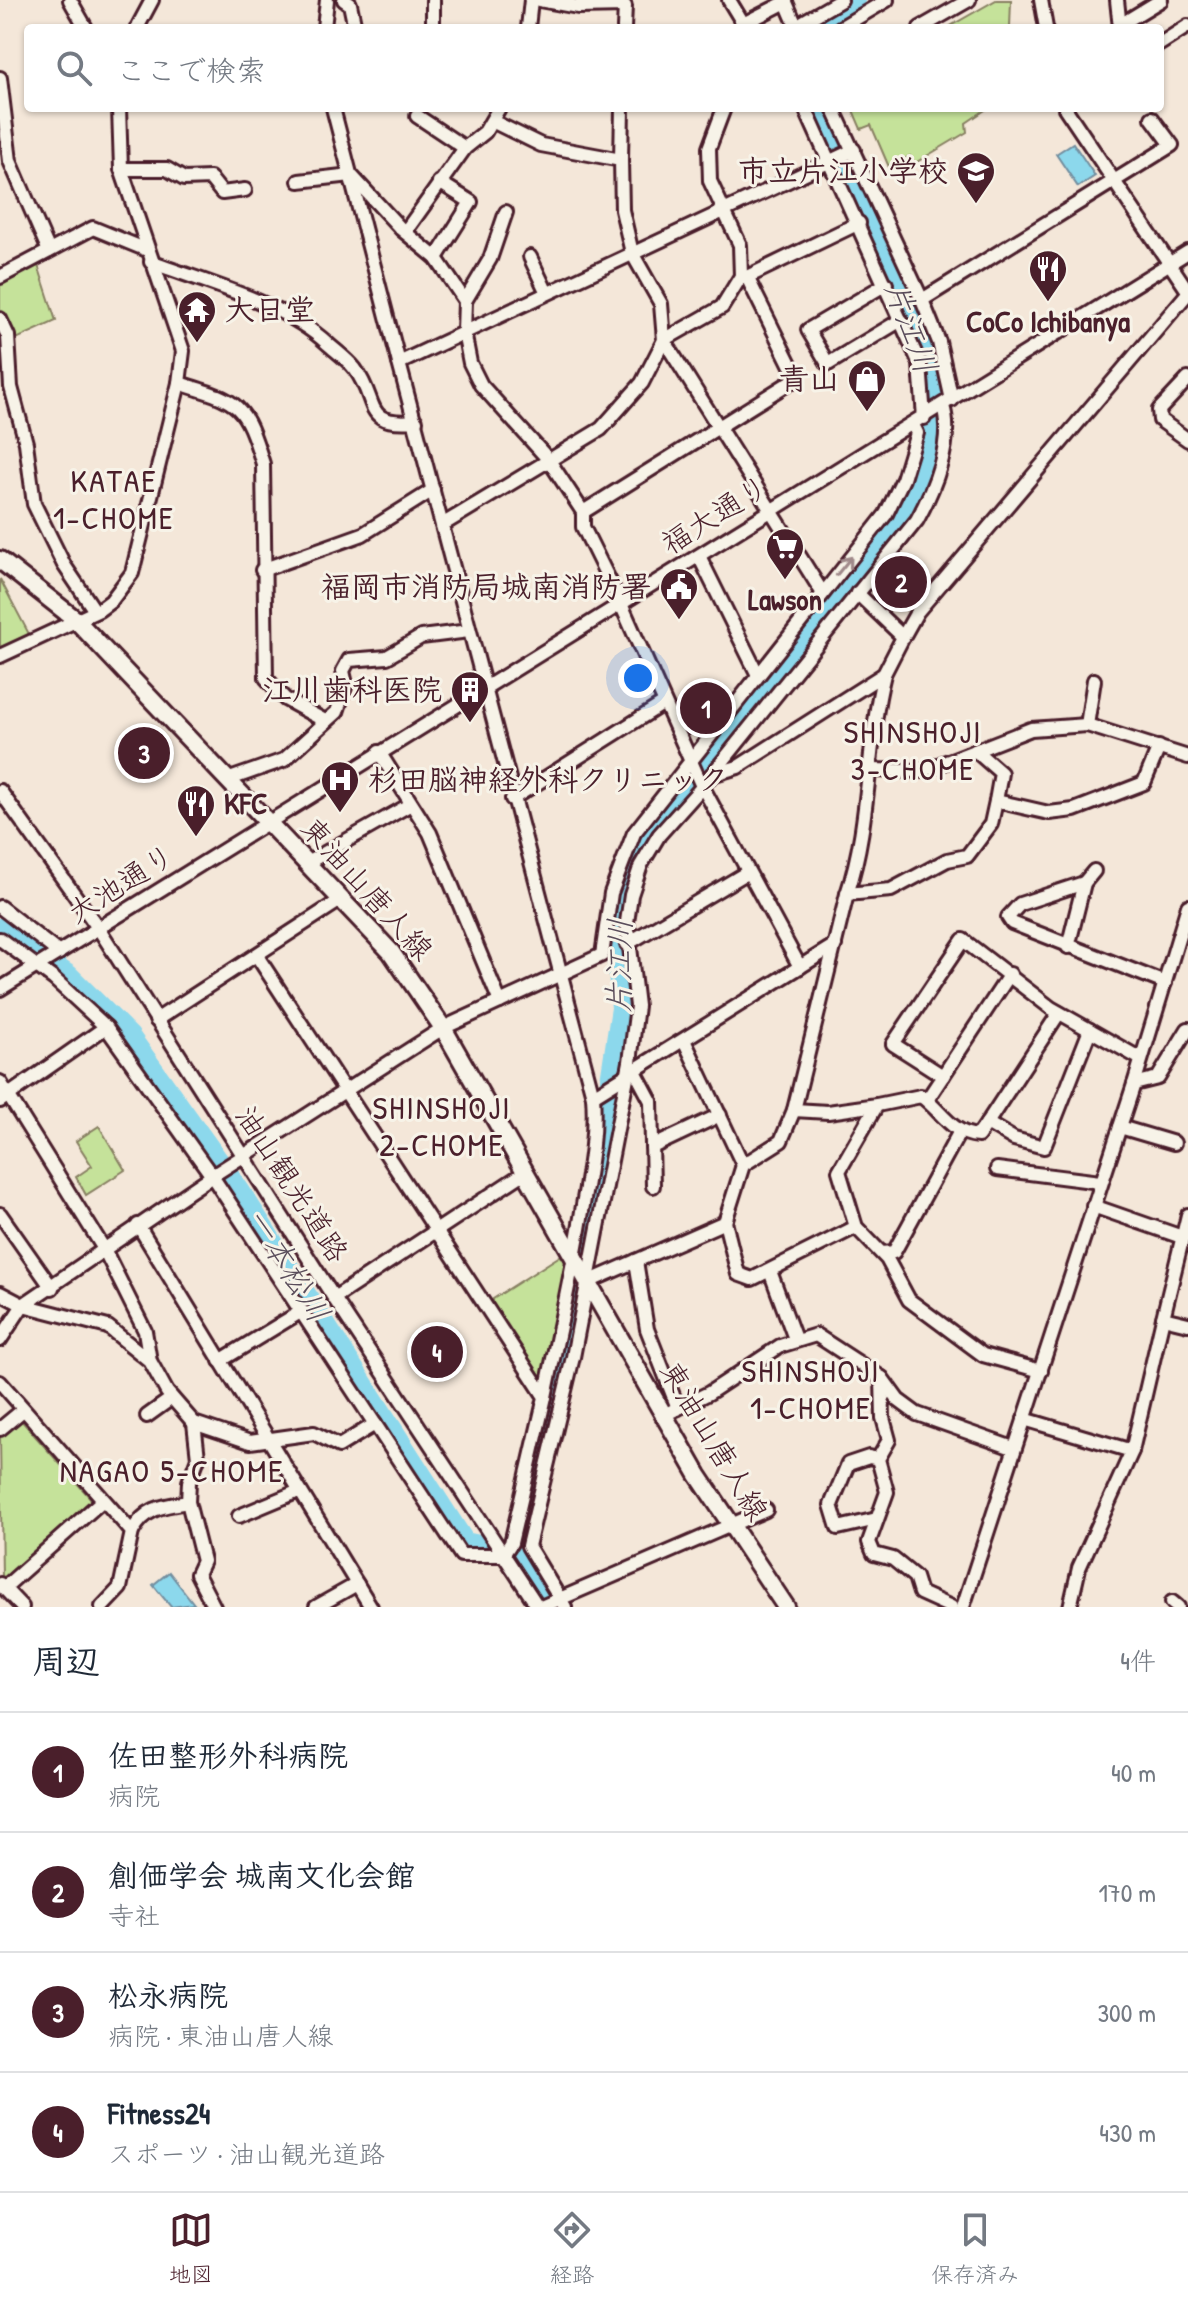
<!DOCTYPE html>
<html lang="ja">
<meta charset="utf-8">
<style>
body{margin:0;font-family:"Patrick Hand","Klee One",sans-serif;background:#f6f6f7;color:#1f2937}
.you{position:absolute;left:638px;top:678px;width:28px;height:28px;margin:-20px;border:6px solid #fff;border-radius:50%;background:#1a73e8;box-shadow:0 0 0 12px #1a73e833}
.badge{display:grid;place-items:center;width:52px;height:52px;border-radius:50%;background:#4a1f2b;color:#fff;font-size:26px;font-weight:700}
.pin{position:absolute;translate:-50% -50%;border:4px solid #fff;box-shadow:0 2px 8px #0006}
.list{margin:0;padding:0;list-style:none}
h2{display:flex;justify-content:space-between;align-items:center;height:104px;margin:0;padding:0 32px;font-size:34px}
h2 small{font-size:26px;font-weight:400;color:#747a83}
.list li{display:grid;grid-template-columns:52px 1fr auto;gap:24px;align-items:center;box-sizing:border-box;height:120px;padding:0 32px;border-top:2px solid #e0e1e3}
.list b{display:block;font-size:30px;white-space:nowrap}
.list p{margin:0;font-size:26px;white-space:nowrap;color:#747a83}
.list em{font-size:26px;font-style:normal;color:#747a83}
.icon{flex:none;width:44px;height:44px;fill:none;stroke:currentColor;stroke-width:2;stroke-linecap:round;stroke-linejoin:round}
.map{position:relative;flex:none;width:1188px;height:1607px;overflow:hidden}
.search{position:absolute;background:#fff;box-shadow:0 2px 6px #0004;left:24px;right:24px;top:24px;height:88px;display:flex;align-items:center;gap:20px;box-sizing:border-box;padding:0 28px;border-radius:8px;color:#747a83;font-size:30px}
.sheet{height:584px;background:#fff}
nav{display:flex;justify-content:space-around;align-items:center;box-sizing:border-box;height:112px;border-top:2px solid #e0e1e3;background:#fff;font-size:22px;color:#747a83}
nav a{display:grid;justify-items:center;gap:4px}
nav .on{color:#4a1f2b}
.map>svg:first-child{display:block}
.green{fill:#c5e29a;stroke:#888062;stroke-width:2}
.water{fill:#8cd8ec;stroke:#728e9f;stroke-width:2}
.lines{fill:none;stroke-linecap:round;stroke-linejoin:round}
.river{stroke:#8cd8ec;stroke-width:20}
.minor-casing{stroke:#4a1f2b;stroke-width:18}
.major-casing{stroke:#4a1f2b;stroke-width:22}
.minor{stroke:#f7f3e8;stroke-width:12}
.major{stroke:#f7f3e8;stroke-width:16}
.oneway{stroke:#a0898a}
.labels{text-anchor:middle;stroke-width:6;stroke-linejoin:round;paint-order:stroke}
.poi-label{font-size:30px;font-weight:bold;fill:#4a1f2b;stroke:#f7f3e8;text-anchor:end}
.street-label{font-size:30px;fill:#4a1f2b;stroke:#f7f3e8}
.water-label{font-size:32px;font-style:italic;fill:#5a4d5b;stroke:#f7f3e8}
.neighbourhood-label{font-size:32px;letter-spacing:2px;fill:#4a1f2b;stroke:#f7f3e8}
</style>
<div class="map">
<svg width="1188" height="1607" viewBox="0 0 1188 1607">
<rect width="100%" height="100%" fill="#f4e7d9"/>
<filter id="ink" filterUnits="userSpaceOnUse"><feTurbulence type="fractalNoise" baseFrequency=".0125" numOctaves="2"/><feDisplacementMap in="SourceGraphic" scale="16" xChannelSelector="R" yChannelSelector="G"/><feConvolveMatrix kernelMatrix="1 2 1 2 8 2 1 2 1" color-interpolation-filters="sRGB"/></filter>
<g filter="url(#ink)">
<g class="green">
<path d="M996,0H1011L1010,28H947Z"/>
<path d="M852,108H988L966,123L967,132L915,163L910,156L889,167L871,125L861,129Z"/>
<path d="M37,262L56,321L12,341L0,314V280Z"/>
<path d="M0,579L29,634L1,650H0Z"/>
<path d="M99,1126L125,1170L86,1195L76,1177L92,1166L76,1141Z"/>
<path d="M560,1256L566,1257L571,1267L546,1378L541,1379L493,1304V1299Z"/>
<path d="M20,1419L93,1501L8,1578H2L0,1435Z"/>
</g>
<g class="water">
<path d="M1073,143L1095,176L1078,187L1056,154Z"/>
<path d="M169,1572L194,1604L171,1607L153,1585Z"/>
</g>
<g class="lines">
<g class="river">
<path d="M815,28L855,0"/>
<path d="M0,928L69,975L130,1036L239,1189L465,1542L518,1553L554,1607"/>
<path d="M518,1553L521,1521L571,1324L585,1245L621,1008L616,943L618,911L634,855L648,832L902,509C932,459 940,405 925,348L819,108"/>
</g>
<defs>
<g id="minor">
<path d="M70,0L86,28"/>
<path d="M344,0L350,4L355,28"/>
<path d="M539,0L578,7L625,6L624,28"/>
<path d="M729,0L746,28"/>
<path d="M785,0L797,28"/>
<path d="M1041,0L1046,28"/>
<path d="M1117,0L1120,28"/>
<path d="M745,23L786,2"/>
<path d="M137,28L152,0"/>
<path d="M324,28L327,0"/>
<path d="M433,28V0"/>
<path d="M528,28L531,0"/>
<path d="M800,28L803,22L841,0"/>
<path d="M840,28L887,0"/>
<path d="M920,28L969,0"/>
<path d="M1122,28L1120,25L1161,0"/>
<path d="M1160,44L1188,26"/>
<path d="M0,78L10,161L49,251"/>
<path d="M333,108L399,363"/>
<path d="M805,108L920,364L924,418"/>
<path d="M833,108L922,300L939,342L952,400"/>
<path d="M1065,108L1188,291"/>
<path d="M417,116L465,148"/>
<path d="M492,121L541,145L621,160L622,210L632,253L661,304L664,340L822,592"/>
<path d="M621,160L622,108"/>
<path d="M121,169H167L184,179L210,178L222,193L245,190"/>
<path d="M299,181L351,175L401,229L436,258L465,301L464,332L470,363L481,385L548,459L583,512V527L621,604L701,784L800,967"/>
<path d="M405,232L465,148L485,132L499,108"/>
<path d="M530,257L547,293"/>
<path d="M436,258L471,202L439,182"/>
<path d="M151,262C209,284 283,302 328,344C337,352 348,360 355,369C380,403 361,426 416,421"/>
<path d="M0,277L93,228L147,250"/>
<path d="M747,277L859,223"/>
<path d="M886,284L808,330L828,364L901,320"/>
<path d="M922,300L1172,145L1152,118"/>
<path d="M465,301L490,259L506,212"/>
<path d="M0,319L8,336L11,387L26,443L34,504L64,565L95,611"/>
<path d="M1188,379L1159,410L1160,420L1188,440"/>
<path d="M179,383C240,402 244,402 263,464L266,678L285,699L325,721"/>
<path d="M583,512L797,378L747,277L741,276"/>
<path d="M442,525L601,429L642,383L664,340L722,307L741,276L740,245L710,181L709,148L724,108"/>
<path d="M699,556L758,675"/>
<path d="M262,570L363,534L433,490"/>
<path d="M903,637L917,612L1188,293"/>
<path d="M0,656L99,610L111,601L132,573L179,383L183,351L121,169L119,108"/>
<path d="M1087,725L1094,680"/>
<path d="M379,752L430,833L500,1002"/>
<path d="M977,752L1001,773L996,801"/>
<path d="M869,770L923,771L1031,729L1087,725L1188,757"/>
<path d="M711,775L738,767L884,674L903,637L857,593"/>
<path d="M227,780L284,760L337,712L346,684L343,671L349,660L387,657L421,637L469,631"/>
<path d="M0,791L99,929L334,1298L538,1607"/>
<path d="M512,799L664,703"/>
<path d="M307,863L411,804"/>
<path d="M1084,883L1020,904L1008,917L1012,923L1165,983"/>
<path d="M847,894C871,822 866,747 884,674"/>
<path d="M0,907L59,953"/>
<path d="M0,939L54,979L106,1027L212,1176L461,1555H503L511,1543L545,1397L257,956"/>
<path d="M627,944L748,872"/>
<path d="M1068,947L1084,883L1094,871"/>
<path d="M0,989L1188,252"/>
<path d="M156,1020L342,899"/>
<path d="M684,1040L743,1165"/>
<path d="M635,1071L651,1101L653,1186"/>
<path d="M943,1076L893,1044L963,940L1051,1008L1141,1059"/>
<path d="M0,1082L104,1249L145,1331L150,1361"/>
<path d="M1134,1084L1158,1078L1188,1029"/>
<path d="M593,1096L835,945"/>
<path d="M927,1100L1010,974"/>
<path d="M0,1101L106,1027"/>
<path d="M794,1110L828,1112L877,1105"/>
<path d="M987,1123L1059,1013"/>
<path d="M1120,1127L1174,1143"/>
<path d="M652,1147L720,1115"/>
<path d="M997,1169L1100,1182"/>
<path d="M1093,1206L1182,1237"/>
<path d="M0,1214L52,1288"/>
<path d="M1188,1215L1163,1318L1188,1324"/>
<path d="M725,1222L738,1274L752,1279L856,1227"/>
<path d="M138,1225L371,1607"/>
<path d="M882,1253L894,1252L960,1131"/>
<path d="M636,1261L647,1329L678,1408"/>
<path d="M770,1271L795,1339"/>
<path d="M588,1282L725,1222L743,1165L781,1141L794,1110L847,894L891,890L947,860L967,856L991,824L996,801L1049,813L1074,810L1144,783L1159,747"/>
<path d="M0,1293L23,1305L108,1327L150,1361L167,1392L194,1423L250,1442L314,1433L339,1446L375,1424"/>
<path d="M334,1298L524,1173"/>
<path d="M0,1340L23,1305L212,1176L443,1028L602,955L611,893L634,833L886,514L903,479L917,433L913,425"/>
<path d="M220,1361L302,1311"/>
<path d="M1041,1371L983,1355L909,1300L887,1259L856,1227L839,1171L877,1105L921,1096C941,1110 951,1134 978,1136L987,1123L1014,1139L1044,1147L1090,1030"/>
<path d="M882,1378L883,1418L889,1440L878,1459L887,1492L869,1542L874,1554L893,1559L915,1577L920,1593L951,1607"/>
<path d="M0,1382L132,1532L120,1588L102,1607"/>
<path d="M545,1397C558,1334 573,1270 583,1205C589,1170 596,1133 593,1096L399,363L854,150"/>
<path d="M664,1415L709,1393L780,1346L816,1335L882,1378L898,1400L917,1414L1013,1448"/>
<path d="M147,1416L172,1398"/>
<path d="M1024,1419L1132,1451"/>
<path d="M0,1429L23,1410"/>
<path d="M188,1502L203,1561L197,1574L214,1607"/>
<path d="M239,1516L299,1491"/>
<path d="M877,1519L838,1528L831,1505L848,1464L869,1457L878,1459"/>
<path d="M132,1532C145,1508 161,1506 188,1502L189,1482L198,1458L194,1423"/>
<path d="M0,1584L22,1607"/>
<path d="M4,1588L103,1500"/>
<path d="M1172,1602L1178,1607"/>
<path d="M316,1607L357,1584"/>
<path d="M541,1607L766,1510"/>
<path d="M565,1607L528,1546L573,1357L630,1062L637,1006L627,922L631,895L641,865L659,835L702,787L917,520C934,489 954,441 943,406"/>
<path d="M963,1607L1134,1084L1188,906"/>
<path d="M1070,1607L1079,1568L1132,1451L1163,1318"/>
</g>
<path id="major" d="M0,560L75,619L391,952L443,1028L698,1475L786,1607"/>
</defs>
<use href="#minor" class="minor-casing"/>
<use href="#major" class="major-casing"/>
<use href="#minor" class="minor"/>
<use href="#major" class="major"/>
</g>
<defs><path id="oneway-shaft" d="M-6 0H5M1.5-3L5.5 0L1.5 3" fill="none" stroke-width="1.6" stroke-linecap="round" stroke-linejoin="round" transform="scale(2)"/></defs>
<use class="oneway" href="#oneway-shaft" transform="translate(844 566) rotate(-51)"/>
</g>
<defs>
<symbol id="school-pin" viewBox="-11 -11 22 30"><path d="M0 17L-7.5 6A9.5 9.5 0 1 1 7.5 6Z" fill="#4a1f2b" stroke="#f7f3e8"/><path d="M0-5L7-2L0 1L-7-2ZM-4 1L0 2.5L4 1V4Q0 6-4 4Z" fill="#fff"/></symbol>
<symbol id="restaurant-pin" viewBox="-11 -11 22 30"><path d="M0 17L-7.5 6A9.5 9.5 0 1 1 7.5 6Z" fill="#4a1f2b" stroke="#f7f3e8"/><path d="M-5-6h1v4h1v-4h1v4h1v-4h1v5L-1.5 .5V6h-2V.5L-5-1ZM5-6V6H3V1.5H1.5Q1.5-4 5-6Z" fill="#fff"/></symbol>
<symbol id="temple-pin" viewBox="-11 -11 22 30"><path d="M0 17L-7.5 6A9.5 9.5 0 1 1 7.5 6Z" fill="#4a1f2b" stroke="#f7f3e8"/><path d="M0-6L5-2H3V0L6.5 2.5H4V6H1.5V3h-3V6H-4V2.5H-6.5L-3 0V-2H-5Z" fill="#fff"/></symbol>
<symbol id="shop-pin" viewBox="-11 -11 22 30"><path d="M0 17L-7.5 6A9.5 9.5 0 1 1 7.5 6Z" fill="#4a1f2b" stroke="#f7f3e8"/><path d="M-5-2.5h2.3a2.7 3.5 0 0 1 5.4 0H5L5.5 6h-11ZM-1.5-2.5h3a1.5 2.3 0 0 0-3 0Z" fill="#fff"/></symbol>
<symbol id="supermarket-pin" viewBox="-11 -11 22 30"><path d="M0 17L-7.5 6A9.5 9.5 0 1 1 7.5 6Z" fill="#4a1f2b" stroke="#f7f3e8"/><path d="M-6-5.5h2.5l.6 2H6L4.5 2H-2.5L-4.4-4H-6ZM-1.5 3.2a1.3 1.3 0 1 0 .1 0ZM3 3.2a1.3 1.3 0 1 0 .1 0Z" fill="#fff"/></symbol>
<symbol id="civic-pin" viewBox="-11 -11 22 30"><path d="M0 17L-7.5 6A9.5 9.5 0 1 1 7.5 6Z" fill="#4a1f2b" stroke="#f7f3e8"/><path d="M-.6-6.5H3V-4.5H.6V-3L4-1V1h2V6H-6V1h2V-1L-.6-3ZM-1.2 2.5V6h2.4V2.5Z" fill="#fff"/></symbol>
<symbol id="building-pin" viewBox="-11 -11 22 30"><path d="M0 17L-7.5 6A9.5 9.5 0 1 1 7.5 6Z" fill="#4a1f2b" stroke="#f7f3e8"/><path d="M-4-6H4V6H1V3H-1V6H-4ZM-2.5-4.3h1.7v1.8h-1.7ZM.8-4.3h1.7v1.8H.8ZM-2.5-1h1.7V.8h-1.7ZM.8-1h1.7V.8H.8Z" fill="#fff"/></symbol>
<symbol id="hospital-pin" viewBox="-11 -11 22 30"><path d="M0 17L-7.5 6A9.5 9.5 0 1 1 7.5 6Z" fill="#4a1f2b" stroke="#f7f3e8"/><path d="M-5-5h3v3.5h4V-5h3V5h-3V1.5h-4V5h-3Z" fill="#fff"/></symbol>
</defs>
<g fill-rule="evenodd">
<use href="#school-pin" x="954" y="149" width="44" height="60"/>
<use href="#restaurant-pin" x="1026" y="247" width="44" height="60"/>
<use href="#temple-pin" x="175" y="288" width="44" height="60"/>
<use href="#shop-pin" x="845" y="357" width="44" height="60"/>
<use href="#supermarket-pin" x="763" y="525" width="44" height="60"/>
<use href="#civic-pin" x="657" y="565" width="44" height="60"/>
<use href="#building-pin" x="448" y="668" width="44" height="60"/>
<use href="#hospital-pin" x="318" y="758" width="44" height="60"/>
<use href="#restaurant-pin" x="174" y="782" width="44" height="60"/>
</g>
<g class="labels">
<g class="poi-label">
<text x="948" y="181">市立片江小学校</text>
<text x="225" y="320" text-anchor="start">大日堂</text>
<text x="1048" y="332" text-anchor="middle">CoCo Ichibanya</text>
<text x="839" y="389">青山</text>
<text x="651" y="597">福岡市消防局城南消防署</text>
<text x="785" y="610" text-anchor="middle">Lawson</text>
<text x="442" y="700">江川歯科医院</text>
<text x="368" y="790" text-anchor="start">杉田脳神経外科クリニック</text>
<text x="224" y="814" text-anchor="start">KFC</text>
</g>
<g class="street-label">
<text transform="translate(715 515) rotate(-32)" y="10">福大通り</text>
<text transform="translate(121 884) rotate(-32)" y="10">大池通り</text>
<text transform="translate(367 889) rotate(48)" y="10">東油山唐人線</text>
<text transform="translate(292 1184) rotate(57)" y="10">油山観光道路</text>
<text transform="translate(714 1441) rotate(59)" y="10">東油山唐人線</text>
</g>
<g class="water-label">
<text transform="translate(911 327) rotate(70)" y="11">片江川</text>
<text transform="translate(619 966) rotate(-89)" y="11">片江川</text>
<text transform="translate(288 1265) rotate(58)" y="11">一本松川</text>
</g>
<g class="neighbourhood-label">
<text x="114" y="492">KATAE<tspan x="114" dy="37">1-CHOME</tspan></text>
<text x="913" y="743">SHINSHOJI<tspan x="913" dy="37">3-CHOME</tspan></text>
<text x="442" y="1119">SHINSHOJI<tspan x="442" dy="37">2-CHOME</tspan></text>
<text x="811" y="1382">SHINSHOJI<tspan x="811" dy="37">1-CHOME</tspan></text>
<text x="172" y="1482">NAGAO 5-CHOME</text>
</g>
</g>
</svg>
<div class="you"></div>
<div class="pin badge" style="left:706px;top:708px">1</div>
<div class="pin badge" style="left:901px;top:582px">2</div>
<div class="pin badge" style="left:144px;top:753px">3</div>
<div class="pin badge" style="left:437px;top:1352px">4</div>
<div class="search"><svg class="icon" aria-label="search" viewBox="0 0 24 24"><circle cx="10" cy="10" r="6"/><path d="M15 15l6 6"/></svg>ここで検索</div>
</div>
<section class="sheet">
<h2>周辺<small>4件</small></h2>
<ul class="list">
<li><span class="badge">1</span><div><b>佐田整形外科病院</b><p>病院</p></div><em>40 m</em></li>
<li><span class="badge">2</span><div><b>創価学会 城南文化会館</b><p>寺社</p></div><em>170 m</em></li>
<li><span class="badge">3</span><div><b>松永病院</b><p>病院 · 東油山唐人線</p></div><em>300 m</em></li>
<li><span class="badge">4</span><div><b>Fitness24</b><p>スポーツ · 油山観光道路</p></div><em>430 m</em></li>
</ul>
</section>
<nav>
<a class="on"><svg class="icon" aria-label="map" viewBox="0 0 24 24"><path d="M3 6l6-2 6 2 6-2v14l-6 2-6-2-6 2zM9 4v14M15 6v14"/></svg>地図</a>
<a><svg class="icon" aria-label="directions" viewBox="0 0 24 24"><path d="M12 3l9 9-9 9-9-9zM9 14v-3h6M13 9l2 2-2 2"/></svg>経路</a>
<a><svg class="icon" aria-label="saved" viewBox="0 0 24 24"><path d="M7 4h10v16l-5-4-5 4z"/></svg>保存済み</a>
</nav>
